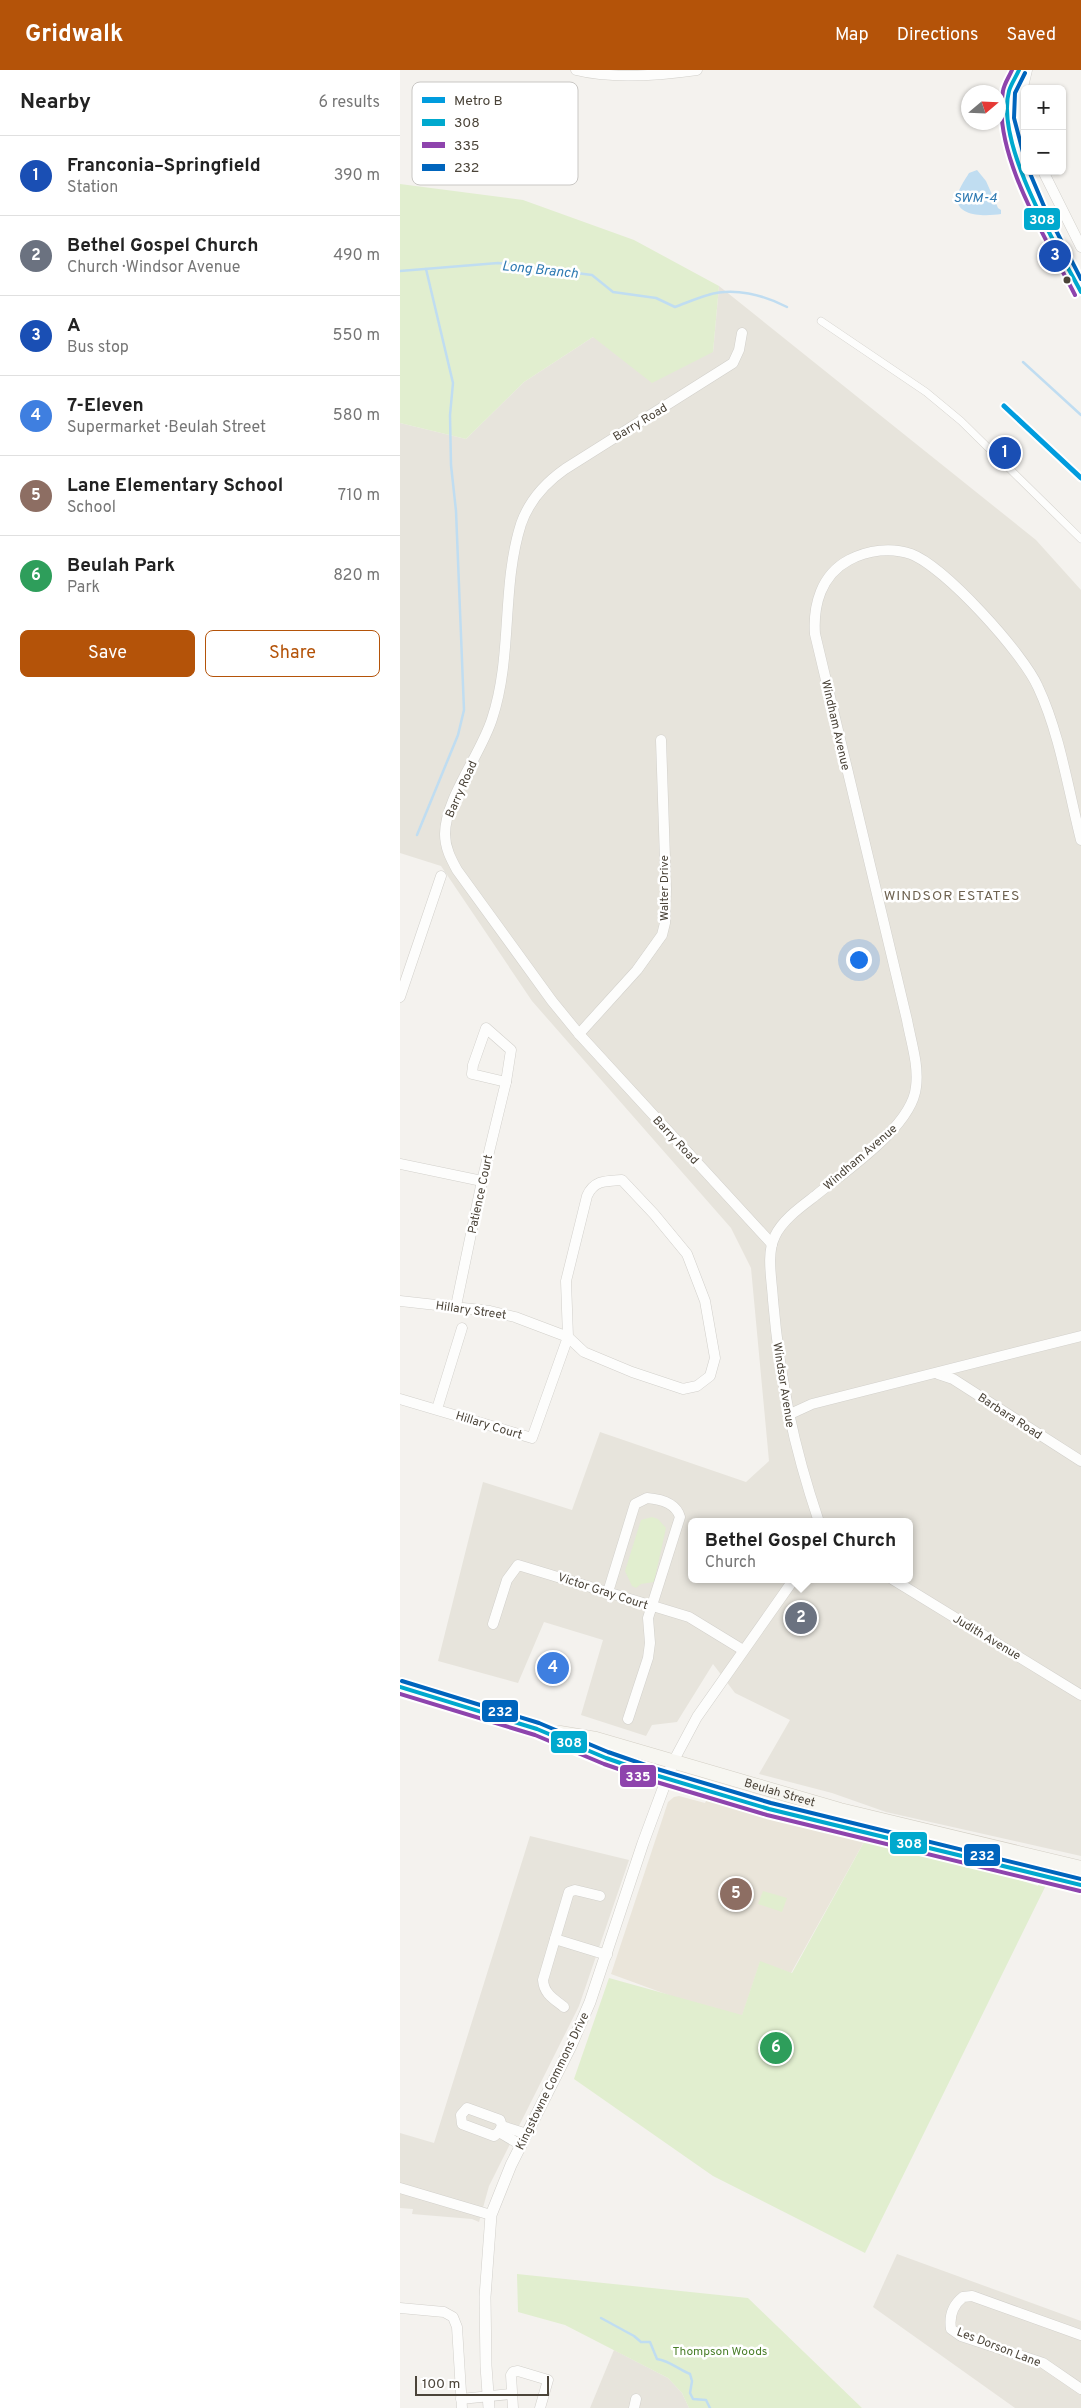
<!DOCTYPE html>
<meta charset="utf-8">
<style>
body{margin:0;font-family:Overpass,sans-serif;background:#f2f2f2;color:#222}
.controls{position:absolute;right:15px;top:15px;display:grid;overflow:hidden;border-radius:8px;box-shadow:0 1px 4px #0004}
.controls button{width:45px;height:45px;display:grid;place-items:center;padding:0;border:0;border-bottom:1px solid #e0e0e0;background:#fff;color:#222;font:25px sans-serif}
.compass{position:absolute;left:561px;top:15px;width:45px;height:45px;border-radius:50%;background:#fff;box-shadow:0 1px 4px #0004;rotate:71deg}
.scale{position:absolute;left:15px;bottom:12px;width:134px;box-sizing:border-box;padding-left:5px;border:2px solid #4b4439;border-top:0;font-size:14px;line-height:18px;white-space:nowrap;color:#4b4439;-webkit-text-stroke:4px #fff;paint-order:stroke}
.you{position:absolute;left:458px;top:889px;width:18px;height:18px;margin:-12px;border:4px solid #fff;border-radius:50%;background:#1a73e8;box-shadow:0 0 0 8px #1a73e833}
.badge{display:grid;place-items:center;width:32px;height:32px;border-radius:50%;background:#b45309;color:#fff;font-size:16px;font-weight:700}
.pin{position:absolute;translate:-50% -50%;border:2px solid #fff;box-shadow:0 1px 5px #0006}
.popup{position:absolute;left:288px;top:1448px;width:225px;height:65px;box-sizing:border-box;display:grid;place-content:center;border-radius:8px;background:#fff;filter:drop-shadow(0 1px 4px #0005);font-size:16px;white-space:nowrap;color:#767676}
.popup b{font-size:19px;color:#222}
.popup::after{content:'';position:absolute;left:50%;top:100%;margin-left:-10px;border:10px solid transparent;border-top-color:#fff}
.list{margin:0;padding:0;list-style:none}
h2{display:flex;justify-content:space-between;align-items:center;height:65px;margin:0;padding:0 20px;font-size:21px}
h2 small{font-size:16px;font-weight:400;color:#767676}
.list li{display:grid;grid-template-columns:32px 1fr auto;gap:15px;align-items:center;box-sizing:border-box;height:80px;padding:0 20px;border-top:1px solid #e0e0e0}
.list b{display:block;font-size:19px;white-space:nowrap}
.list p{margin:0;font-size:16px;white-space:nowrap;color:#767676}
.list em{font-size:16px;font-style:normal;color:#767676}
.actions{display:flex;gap:10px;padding:15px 20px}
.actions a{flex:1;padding:11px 0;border:1px solid #b45309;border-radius:8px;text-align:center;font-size:18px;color:#b45309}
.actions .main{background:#b45309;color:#fff}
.map{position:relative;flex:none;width:681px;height:2338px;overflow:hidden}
header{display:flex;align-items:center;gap:30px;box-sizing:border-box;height:70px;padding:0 25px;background:#b45309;color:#fff}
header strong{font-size:24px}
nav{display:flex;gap:28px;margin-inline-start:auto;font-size:18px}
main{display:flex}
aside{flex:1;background:#fff}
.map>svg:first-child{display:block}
.residential{fill:#e7e4dc;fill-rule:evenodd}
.education{fill:#eae5da}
.green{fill:#e1eecf}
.water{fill:#c0ddf1}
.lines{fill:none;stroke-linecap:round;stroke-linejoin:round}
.stream{stroke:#c0ddf1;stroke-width:2.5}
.pedestrian-casing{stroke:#d2d0cb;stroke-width:8}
.minor-casing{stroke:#d2d0cb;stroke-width:11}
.tertiary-casing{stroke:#d2d0cb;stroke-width:12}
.secondary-casing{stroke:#d3cfc5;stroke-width:15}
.pedestrian{stroke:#fdfdfc;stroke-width:7}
.minor{stroke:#fdfdfc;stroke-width:10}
.tertiary{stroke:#fdfdfc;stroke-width:11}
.secondary{stroke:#f7f6f1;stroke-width:14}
.bus-1-casing{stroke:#fff;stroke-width:8}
.bus-2-casing{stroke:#fff;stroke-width:8}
.bus-3-casing{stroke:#fff;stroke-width:8}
.bus-1{stroke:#00a9ce;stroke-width:4}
.bus-2{stroke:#8e44ad;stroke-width:4}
.bus-3{stroke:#0065bd;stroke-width:4}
.metro-1-casing{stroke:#fff;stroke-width:9}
.metro-1{stroke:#009cde;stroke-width:5}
.bus-dot{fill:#4b4439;stroke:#fff;stroke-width:2}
.labels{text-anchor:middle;stroke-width:5;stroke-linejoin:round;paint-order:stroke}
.street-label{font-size:12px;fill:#4b4439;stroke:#fff}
.park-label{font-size:12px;fill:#4a7f2a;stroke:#fff}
.water-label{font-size:14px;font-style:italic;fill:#2e7ab2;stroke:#fff}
.neighbourhood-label{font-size:14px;letter-spacing:1px;fill:#6e6250;stroke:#fff}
.key{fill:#fff;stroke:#c9c7c4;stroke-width:1}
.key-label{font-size:14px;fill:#4b4439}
.line-badge{stroke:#fff;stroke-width:2}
.badge-label{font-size:14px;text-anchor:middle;font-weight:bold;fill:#fff}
</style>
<header>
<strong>Gridwalk</strong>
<nav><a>Map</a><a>Directions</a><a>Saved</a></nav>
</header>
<main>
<aside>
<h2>Nearby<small>6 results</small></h2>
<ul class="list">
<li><span class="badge" style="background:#1a4fb4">1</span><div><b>Franconia–Springfield</b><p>Station</p></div><em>390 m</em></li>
<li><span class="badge" style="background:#6b7280">2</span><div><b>Bethel Gospel Church</b><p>Church · Windsor Avenue</p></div><em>490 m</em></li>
<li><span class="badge" style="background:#1a4fb4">3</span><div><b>A</b><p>Bus stop</p></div><em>550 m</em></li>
<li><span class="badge" style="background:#3f7fe0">4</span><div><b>7-Eleven</b><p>Supermarket · Beulah Street</p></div><em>580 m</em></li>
<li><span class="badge" style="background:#8d6e63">5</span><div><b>Lane Elementary School</b><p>School</p></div><em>710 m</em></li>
<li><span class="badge" style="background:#2e9e5b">6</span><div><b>Beulah Park</b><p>Park</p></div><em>820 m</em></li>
</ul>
<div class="actions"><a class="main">Save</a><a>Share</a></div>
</aside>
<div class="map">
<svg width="681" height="2338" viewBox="0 0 681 2338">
<rect width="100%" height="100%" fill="#f4f2ee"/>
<g class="residential">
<path d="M319,216L636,470L681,520V1786L486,1742L432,1723L359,1704L390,1650L335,1623L313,1594L277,1652L252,1655L246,1666L181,1645L203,1570L144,1552L118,1613L38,1591L83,1412L172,1440L200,1362L346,1412L369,1391L351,1198L331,1158L132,931L41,796L0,783V353L66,369L124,312L193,267L313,282ZM292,1452H510V1509H292Z"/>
<path d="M130,1766L229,1790L179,1936L89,2116L79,2152L72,2149L12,2144L13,2139L0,2138V2063L34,2073Z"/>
<path d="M497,2184L681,2251V2338H615L473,2237Z"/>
<path d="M214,2280L268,2308L282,2323L289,2338H190Z"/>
</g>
<path class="education" d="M311,1721L470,1761L391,1903L360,1892L342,1946L315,1942L211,1904L268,1732L274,1727L279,1726L305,1733Z"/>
<g class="green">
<path d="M0,114L123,130L234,170L319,216L313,282L252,313L193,267L124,312L66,369L0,353Z"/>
<path d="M252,1447L258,1449L266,1458L254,1512L241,1514L236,1518L232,1516L225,1501L241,1450Z"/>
<path d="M470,1761L638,1816L642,1807L649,1809L465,2183L313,2106L174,2009L209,1908L342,1945L360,1891L392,1903Z"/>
<path d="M363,1821L387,1828L382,1842L358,1834Z"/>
<path d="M117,2204L348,2228L462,2338H289L282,2323L268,2308L165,2255L118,2242Z"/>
</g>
<path class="water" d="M577,100L586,111L598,138L601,140V144C588,146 557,148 557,128C558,119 565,110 569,103Z"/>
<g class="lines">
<g class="stream">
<path d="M0,201L98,193L192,205L213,222L256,228L275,237C286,233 297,228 308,225C334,217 364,225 387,237"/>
<path d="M623,292L681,345"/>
<path d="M17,765L58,665L64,640L56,441L51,395L50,345L53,313L26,199"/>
<path d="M201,2248L234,2266L241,2272H250L257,2289C270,2291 278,2299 290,2304L292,2311L290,2323L293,2329L306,2330L310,2338"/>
</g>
<defs>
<path id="pedestrian" d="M421,251L526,322L561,351L681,469"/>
<g id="minor">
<path d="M176,0C211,9 262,5 297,0"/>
<path d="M625,63L619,34L627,0"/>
<path d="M643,101L681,177"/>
<path d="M342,263L339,280L333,293L165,399C145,413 129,431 121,454C101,517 113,586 92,649C81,684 45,729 45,764C45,778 51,789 57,800L152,931L179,964L372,1174"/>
<path d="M0,927L41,806"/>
<path d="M86,958L111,980L106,1012L72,1004L73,995Z"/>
<path d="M179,964L237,900L262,865L265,853L266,819L261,670"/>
<path d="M0,1094L82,1111"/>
<path d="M222,1110L254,1144L287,1184L305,1231L315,1288L310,1306L297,1316L283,1319L232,1302L184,1282L168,1267L166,1211L187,1126C194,1110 206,1111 222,1110Z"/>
<path d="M0,1231L90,1241L115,1247L168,1267L132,1368L0,1329"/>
<path d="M56,1236L82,1111L106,1012"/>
<path d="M538,1304L553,1309L681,1391"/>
<path d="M37,1339L62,1258"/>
<path d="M388,1345L412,1334L681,1266"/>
<path d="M419,1452C393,1375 380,1311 373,1230C372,1210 366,1184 375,1166C382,1150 402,1136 415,1126C445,1101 512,1057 516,1017C519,995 511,972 507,950L415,564C413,535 421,505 449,490C468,480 491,477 511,484C545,497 623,583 638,617C660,664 668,719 681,770"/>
<path d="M492,1509L681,1625"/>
<path d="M208,1522L235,1434L247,1428C260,1429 276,1433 280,1447L248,1548L250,1573L248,1588L228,1649"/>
<path d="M93,1554L107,1510L118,1495L289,1547L343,1580"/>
<path d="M273,1692L297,1647L394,1509"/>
<path d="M200,1826L175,1820L169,1822L155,1869L207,1885"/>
<path d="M155,1869L143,1910C144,1924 154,1929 164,1937"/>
<path d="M102,2056L99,2062L94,2066L62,2054L61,2045L67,2038L100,2050L102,2056L127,2064"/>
<path d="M99,2062L121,2075"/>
<path d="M0,2118L91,2145"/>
<path d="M0,2238L44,2242L53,2247L57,2257L62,2338"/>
<path d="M681,2265L572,2226L563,2227C553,2235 549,2246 551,2259L561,2266L643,2293L681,2319"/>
<path d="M61,2329L111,2324"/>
<path d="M113,2338L111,2305L113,2302L118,2301L148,2310L140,2338"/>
<path d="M234,2338L236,2329"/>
</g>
<path id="tertiary" d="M89,2338L86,2296L85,2227L91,2145L111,2095L171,1976L190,1932L243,1773L273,1692"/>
<g id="secondary">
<path d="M0,1617L137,1659L206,1688L255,1705L369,1739L681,1815"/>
<path id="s1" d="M160,1663L196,1669L440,1740L681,1798"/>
</g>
</defs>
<use href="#pedestrian" class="pedestrian-casing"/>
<use href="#minor" class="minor-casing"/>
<use href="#tertiary" class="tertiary-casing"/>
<use href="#secondary" class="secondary-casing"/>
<use href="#pedestrian" class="pedestrian"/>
<use href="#minor" class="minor"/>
<use href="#tertiary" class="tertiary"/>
<use href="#secondary" class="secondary"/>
<defs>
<g id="bus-1">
<path d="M619,0C616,7 611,14 609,21C595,74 656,175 681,222"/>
<path d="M0,1617L137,1659L206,1688L255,1705L369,1739L681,1815"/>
</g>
<g id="bus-2">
<path d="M612,0C609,7 604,14 603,21C591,82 648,172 675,225"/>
<path d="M0,1624L135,1665L204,1694L253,1711L367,1745L680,1821"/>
</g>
<g id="bus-3">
<path d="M625,3L615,23L614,48L625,90"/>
<path d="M629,101L646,141L681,209"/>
<path d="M2,1611L139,1653L208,1682L257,1699L371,1733L681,1809"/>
</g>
</defs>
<use href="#bus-1" class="bus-1-casing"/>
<use href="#bus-2" class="bus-2-casing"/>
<use href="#bus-3" class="bus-3-casing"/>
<use href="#bus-1" class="bus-1"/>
<use href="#bus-2" class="bus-2"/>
<use href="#bus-3" class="bus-3"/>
<defs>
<path id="metro-1" d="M604,336L681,408"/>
</defs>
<use href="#metro-1" class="metro-1-casing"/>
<use href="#metro-1" class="metro-1"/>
</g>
<circle class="bus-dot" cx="667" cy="210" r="4.5"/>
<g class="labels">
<g class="street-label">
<text transform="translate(240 352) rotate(-31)" y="4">Barry Road</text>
<text transform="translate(436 655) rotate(77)" y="4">Windham Avenue</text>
<text transform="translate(61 719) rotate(-66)" y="4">Barry Road</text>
<text transform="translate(264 818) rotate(-90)" y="4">Walter Drive</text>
<text transform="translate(276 1070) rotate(47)" y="4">Barry Road</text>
<text transform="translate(460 1087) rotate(-41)" y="4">Windham Avenue</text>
<text transform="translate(80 1124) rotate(-78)" y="4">Patience Court</text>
<text transform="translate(71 1240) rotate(8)" y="4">Hillary Street</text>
<text transform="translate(384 1315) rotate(81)" y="4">Windsor Avenue</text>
<text transform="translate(610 1346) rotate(33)" y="4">Barbara Road</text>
<text transform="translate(89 1355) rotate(17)" y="4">Hillary Court</text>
<text transform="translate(203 1521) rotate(18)" y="4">Victor Gray Court</text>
<text transform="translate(587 1567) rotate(31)" y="4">Judith Avenue</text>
<text dy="4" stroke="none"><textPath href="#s1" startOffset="228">Beulah Street</textPath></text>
<text transform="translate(152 2011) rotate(-64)" y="4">Kingstowne Commons Drive</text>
<text transform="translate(599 2277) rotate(21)" y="4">Les Dorson Lane</text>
</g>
<g class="park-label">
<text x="320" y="2285">Thompson Woods</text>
</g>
<g class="water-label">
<text x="575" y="132">SWM-4</text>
<text transform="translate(140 199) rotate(6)" y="5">Long Branch</text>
</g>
<g class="neighbourhood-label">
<text x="552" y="830">WINDSOR ESTATES</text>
</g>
</g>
<rect x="12" y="12" width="166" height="103" rx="8" class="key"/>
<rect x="22" y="27" width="23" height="6" fill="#009cde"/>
<rect x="22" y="49" width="23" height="7" fill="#00a9ce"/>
<rect x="22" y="72" width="23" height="6" fill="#8e44ad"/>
<rect x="22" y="94" width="23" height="7" fill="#0065bd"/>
<g class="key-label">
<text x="54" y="35">Metro B</text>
<text x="54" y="57">308</text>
<text x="54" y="80">335</text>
<text x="54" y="102">232</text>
</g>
<g class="line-badge">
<rect x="623" y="137" width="38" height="24" rx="5" fill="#00a9ce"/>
<rect x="81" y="1629" width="38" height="24" rx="5" fill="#0065bd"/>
<rect x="150" y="1660" width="38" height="24" rx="5" fill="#00a9ce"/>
<rect x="219" y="1694" width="38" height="24" rx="5" fill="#8e44ad"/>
<rect x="489" y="1761" width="39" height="24" rx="5" fill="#00a9ce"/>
<rect x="563" y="1773" width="38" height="24" rx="5" fill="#0065bd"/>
</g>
<g class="badge-label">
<text x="642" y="154">308</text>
<text x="100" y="1646">232</text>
<text x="169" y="1677">308</text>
<text x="238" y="1711">335</text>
<text x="509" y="1778">308</text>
<text x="582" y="1790">232</text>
</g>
</svg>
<div class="controls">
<button>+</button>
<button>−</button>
</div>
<svg class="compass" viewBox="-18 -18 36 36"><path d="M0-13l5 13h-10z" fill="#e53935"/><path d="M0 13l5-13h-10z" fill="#767676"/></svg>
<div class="scale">100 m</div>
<div class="you"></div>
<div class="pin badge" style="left:605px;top:383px;background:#1a4fb4">1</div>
<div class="pin badge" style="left:401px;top:1548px;background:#6b7280">2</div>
<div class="popup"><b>Bethel Gospel Church</b>Church</div>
<div class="pin badge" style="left:655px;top:186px;background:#1a4fb4">3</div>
<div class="pin badge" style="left:153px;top:1598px;background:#3f7fe0">4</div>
<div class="pin badge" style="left:336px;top:1824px;background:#8d6e63">5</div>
<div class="pin badge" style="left:376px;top:1978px;background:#2e9e5b">6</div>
</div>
</main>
